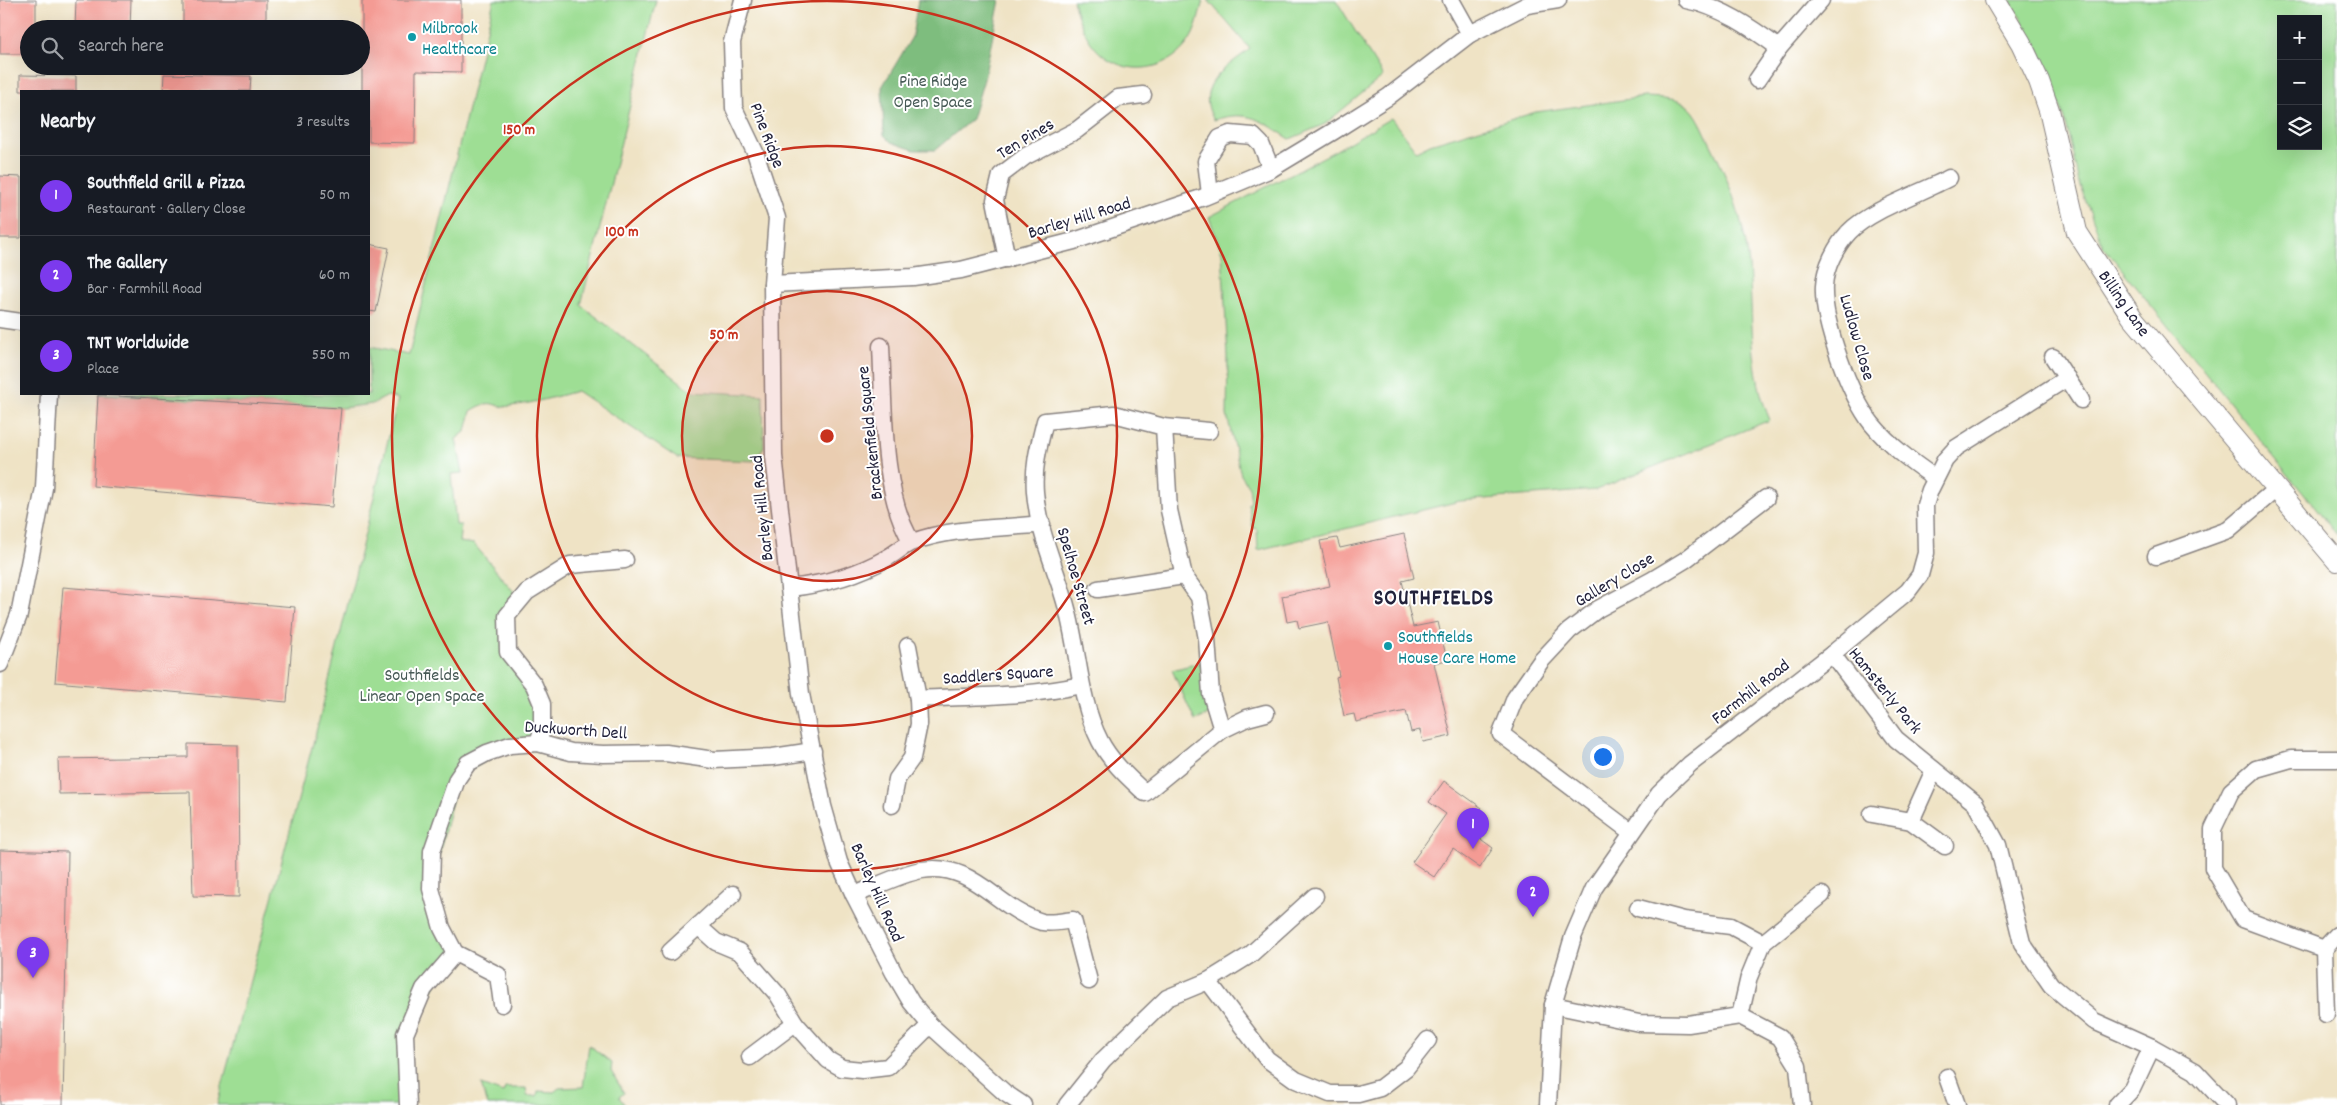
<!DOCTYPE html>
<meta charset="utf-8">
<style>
body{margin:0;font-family:Dekko,sans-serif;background:#20242c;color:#f1f3f6}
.controls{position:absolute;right:15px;top:15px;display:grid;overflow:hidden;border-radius:0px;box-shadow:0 5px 20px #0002}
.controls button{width:45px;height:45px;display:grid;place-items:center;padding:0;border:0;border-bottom:1px solid #363941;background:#171b24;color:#f1f3f6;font:25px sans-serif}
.you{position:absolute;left:1602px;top:756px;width:18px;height:18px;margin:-12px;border:4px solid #fff;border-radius:50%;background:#1a73e8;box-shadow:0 0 0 8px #1a73e833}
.badge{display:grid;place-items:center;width:32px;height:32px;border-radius:50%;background:#7c3aed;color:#fff;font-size:16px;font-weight:700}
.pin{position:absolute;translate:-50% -41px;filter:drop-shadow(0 1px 2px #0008)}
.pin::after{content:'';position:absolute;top:26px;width:18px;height:15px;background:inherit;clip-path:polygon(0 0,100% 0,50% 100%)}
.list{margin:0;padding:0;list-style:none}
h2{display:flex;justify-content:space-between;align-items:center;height:65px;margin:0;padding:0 20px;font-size:21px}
h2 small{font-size:16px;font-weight:400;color:#9ea1a6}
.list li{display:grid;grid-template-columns:32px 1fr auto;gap:15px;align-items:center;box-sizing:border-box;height:80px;padding:0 20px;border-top:1px solid #363941}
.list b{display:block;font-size:19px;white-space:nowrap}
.list p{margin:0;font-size:16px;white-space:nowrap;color:#9ea1a6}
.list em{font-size:16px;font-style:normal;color:#9ea1a6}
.icon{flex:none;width:28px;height:28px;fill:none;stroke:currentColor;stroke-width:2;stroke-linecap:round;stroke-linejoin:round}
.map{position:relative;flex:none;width:2337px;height:1105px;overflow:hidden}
.search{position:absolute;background:#171b24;box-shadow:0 5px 20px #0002;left:20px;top:20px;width:350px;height:55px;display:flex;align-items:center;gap:12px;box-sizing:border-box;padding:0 18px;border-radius:28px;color:#9ea1a6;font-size:19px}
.panel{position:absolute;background:#171b24;box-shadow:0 5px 20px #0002;left:20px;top:90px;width:350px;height:305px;border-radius:0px}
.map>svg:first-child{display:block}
.green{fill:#9ede94;stroke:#608068;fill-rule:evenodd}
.forest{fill:#7ebd7e;stroke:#50705c}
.building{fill:#f49b94}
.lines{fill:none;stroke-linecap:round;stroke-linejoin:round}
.minor-casing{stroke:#888280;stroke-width:19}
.tertiary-casing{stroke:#888280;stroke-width:22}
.minor{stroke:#fff;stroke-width:16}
.tertiary{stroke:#fff;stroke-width:20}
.ring{fill:none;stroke:#c8321e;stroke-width:2.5}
.culture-dot{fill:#0f9aa8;stroke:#fff;stroke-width:2}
.labels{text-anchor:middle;stroke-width:4;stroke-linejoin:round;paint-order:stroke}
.culture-label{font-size:18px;fill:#0d838f;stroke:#fff;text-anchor:start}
.park-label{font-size:18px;fill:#475a56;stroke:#fff}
.street-label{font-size:18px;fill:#22223b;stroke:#fff}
.district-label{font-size:22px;font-weight:bold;letter-spacing:1px;fill:#22223b;stroke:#fff}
.centre{fill:#c8321e;stroke:#fff;stroke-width:2.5}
.ring-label{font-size:15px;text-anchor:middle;font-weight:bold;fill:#c8321e;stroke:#fff;stroke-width:4;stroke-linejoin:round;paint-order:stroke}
</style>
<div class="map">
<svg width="2337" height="1105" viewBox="0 0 2337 1105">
<rect width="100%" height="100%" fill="#fff"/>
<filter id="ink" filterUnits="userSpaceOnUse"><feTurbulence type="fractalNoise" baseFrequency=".02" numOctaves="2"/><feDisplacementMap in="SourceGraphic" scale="10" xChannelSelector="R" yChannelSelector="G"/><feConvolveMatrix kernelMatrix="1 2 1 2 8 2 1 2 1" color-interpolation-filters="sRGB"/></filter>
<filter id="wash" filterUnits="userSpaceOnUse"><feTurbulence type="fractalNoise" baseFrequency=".0096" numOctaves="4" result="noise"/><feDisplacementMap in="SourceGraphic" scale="20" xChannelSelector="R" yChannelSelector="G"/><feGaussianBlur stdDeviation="1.12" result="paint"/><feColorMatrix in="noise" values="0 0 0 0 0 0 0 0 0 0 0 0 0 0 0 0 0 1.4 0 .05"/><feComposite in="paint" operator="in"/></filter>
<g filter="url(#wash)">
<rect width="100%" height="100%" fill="#efe3c5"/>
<g class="green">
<path d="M494,0H656L581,305L692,391L763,395L764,447L754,461L677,458L577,391C555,397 534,403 511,406C491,409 495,396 471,411L466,431L456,439L463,473L451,474L456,525H461L459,542L474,544L514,592L507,616L506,633L534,685L538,743L510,745L457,779L431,889L455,953L405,1034L408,1105H217L320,717L398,399L388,396L372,404L341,408L98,394H369V347L409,355Z"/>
<path d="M1073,0H1203C1200,11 1198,24 1193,34C1175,70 1129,80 1099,52C1086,40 1077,17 1073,0Z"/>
<path d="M1208,0H1336L1383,76L1325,124L1290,139C1262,121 1249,109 1214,120C1193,85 1227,67 1250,49Z"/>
<path d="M2010,0H2337V535L2103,246L2079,183L2065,119L2039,49ZM2281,19H2318V146H2281Z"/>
<path d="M1645,97C1658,98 1673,97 1685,104C1697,111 1704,131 1710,143C1729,180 1745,223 1749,266C1753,316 1749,373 1770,420L1596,490L1460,501L1258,550L1257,529L1253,528L1248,504L1251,502L1249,487L1241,475L1227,415L1228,357L1222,253L1209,217L1333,152L1391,118L1416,151L1430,144L1536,112Z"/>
<path d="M1202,662L1210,714L1195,721L1172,670Z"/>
<path d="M589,1045L612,1063L611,1071L624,1093L619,1097L625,1105H488L481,1085L503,1093L505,1088H526L527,1096H537L538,1091L554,1092L559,1088L583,1087Z"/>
</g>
<path class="forest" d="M918,0H1000L984,79L972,119L935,150H914L891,142L884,135L882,87L912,37Z"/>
<g id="blocks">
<g class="building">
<path d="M0,0H36V29H29V54H0Z"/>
<path d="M76,0H131L130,29H75Z"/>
<rect x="183" y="0" width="83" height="29"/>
<path d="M362,0H461V72L416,71L415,143L369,142V91H362Z"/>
<path d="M164,74L251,76L250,91H163Z"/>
<path d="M20,75L76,76V91H20Z"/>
<path d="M0,176L21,177V238H0Z"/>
<path d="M369,244L389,248L376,312L369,311Z"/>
<path d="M98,395L341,408L332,507L93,486Z"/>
<path d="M1404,534L1414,578L1402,581L1413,627L1438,622L1447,660L1434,663L1451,736L1423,742L1420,730L1411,732L1406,711L1356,722L1354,714L1344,716L1336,677L1339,676L1328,622L1299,628L1297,620L1287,622L1282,596L1330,586L1320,541L1337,538L1340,548Z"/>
<path d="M63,587L295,607L287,702L55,682Z"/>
<path d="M188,744L238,745L239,897L193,896L190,792L59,794L58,759L188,757Z"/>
<path d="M1444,781L1482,808L1467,829L1493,848L1480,868L1453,849L1434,877L1412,862L1446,814L1429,802Z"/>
<path d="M0,850L68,852L63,1105H0Z"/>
</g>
</g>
</g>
<g filter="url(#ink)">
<use href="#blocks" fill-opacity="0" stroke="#888280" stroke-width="1"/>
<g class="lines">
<defs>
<g id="minor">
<path d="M743,0L732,42L734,108L755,152L777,218L772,284L774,456L801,694L823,806L839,862L854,895L894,973L911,1002L930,1025L1005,1093L1023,1105"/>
<path d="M1451,0L1470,34"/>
<path d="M1686,0C1720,6 1752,28 1779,48"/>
<path d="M1757,80L1779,48L1821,0"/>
<path d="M1210,194L1206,161L1220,138L1230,134L1253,136L1261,144L1271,169"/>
<path d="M1007,259L995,200L1001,175L1026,156L1077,130L1118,98L1143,95"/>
<path d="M772,284L913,277L961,270L1074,241L1204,197L1271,169L1334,131L1388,97L1470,34L1527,5L1558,0"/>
<path d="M0,319L21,322"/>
<path d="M881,346C884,403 881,494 912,542"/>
<path d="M2053,357L2081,400"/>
<path d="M1164,427L1169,510L1184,576L1199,597L1207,639L1211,694L1222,730L1145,793C1128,777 1111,762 1100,741C1079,700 1079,653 1067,609C1057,570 1038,532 1035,492C1033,466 1039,445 1045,421L1114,414L1164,427L1209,431"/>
<path d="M1935,478C1912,462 1890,446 1872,424C1850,396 1822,321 1824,286C1825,267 1836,246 1849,232C1870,210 1921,193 1949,178"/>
<path d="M2156,556L2228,530L2276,489"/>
<path d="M790,588C825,584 856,576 887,558C896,553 904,545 913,542C953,527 1000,529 1042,524"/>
<path d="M1098,589L1184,576"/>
<path d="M1832,654L1896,739L1975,803L1998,845L2022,943L2051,985L2094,1021L2152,1047L2195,1071L2227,1105"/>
<path d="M0,664L19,615L44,488L49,394"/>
<path d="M918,699C971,696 1028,697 1081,685"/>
<path d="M1222,730L1247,718L1266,713"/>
<path d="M538,743L542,730V704L534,685L508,652L507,616L527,592L570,565L625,560"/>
<path d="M892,805L897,779L912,758L919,724L918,699L908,646"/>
<path d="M1872,814L1911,821L1945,846"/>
<path d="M1911,821L1934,770"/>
<path d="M1631,832L1501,734L1515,698L1541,661L1569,631L1598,609L1652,580L1685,560L1766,498"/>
<path d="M854,895C876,887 899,874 922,870C973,861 998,910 1042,922C1051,924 1064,921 1073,920L1089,981"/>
<path d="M1638,908L1684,920L1731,926L1763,943"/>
<path d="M698,926L716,942L740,952L778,995L795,1023L828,1060L842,1068L862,1070L888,1067L930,1025"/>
<path d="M2324,949L2243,919L2213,868V829L2231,791L2256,769L2291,759H2337"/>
<path d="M670,952L733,894"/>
<path d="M1208,981L1267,1059L1296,1080L1330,1094H1358L1380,1088L1406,1068L1428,1040"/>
<path d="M502,1004L498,975L455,953L442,928L431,889L432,851L457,779L468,763L487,753L510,745L538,743L571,752L603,754L666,753L714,760L773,757L813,751"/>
<path d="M1553,1005L1639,1023L1688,1024L1740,1016L1780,1037L1798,1066L1802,1105"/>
<path d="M2326,1014L2324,949L2337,935"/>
<path d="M1740,1016L1749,977L1763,943L1822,895"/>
<path d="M750,1057L795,1023"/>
<path d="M1947,1077L1957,1105"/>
<path d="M408,1105L405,1034L424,989L455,953"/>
<path d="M1067,1105L1103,1060L1167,998L1208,981L1250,955L1315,896"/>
<path d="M1548,1105L1553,1005L1573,937L1594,888L1659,794L1690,764L1832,654L1908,591L1920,575L1926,553L1925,505L1930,490L1945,460L1956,448L2067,378"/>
<path d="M2117,1105L2132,1089L2152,1047"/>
</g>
<path id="tertiary" d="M1995,0L2021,43L2039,81L2049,110L2077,232L2132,317L2337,561"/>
</defs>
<use href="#minor" class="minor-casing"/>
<use href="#tertiary" class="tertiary-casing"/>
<use href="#minor" class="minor"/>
<use href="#tertiary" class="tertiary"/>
</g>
</g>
<circle cx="827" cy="436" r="145" fill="#c8321e" fill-opacity=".12"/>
<g class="ring">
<circle cx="827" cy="436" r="145"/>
<circle cx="827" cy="436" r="290"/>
<circle cx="827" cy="436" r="435"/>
</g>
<g class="culture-dot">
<circle cx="412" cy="37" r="5"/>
<circle cx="1388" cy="646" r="5"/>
</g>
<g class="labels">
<g class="culture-label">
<text x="422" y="33">Milbrook<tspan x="422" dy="21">Healthcare</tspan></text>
<text x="1398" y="642">Southfields<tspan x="1398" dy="21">House Care Home</tspan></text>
</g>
<g class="park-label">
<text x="933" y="86">Pine Ridge<tspan x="933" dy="21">Open Space</tspan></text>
<text x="422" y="680">Southfields<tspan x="422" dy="21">Linear Open Space</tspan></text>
</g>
<g class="street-label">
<text transform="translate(768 135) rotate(69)" y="6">Pine Ridge</text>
<text transform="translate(1025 138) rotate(-31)" y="6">Ten Pines</text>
<text transform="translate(1079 217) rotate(-17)" y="6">Barley Hill Road</text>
<text transform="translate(2125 303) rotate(55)" y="6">Billing Lane</text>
<text transform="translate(1858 337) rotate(74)" y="6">Ludlow Close</text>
<text transform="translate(869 433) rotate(-96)" y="6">Brackenfield Square</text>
<text transform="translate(761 508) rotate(-96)" y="6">Barley Hill Road</text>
<text transform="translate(1077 576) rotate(74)" y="6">Spelhoe Street</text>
<text transform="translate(1614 579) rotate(-31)" y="6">Gallery Close</text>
<text transform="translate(998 674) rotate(-4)" y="6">Saddlers Square</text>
<text transform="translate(1886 690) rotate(51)" y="6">Hamsterly Park</text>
<text transform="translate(1750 691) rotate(-38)" y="6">Farmhill Road</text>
<text transform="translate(576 729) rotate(4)" y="6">Duckworth Dell</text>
<text transform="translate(878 892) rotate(66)" y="6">Barley Hill Road</text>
</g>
<g class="district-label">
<text x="1434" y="604">SOUTHFIELDS</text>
</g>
</g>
<circle cx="827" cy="436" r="8" class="centre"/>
<g class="ring-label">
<text x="519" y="134">150 m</text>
<text x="622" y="236">100 m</text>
<text x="724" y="339">50 m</text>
</g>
</svg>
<div class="controls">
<button>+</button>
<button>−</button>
<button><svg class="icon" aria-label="layers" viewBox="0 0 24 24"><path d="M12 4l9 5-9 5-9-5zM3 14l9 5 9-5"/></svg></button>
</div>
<div class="you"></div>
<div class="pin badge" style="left:1473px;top:849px">1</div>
<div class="pin badge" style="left:1533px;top:917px">2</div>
<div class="pin badge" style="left:33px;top:978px">3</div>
<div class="search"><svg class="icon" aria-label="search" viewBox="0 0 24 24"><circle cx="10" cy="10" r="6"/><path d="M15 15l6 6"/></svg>Search here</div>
<section class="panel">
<h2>Nearby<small>3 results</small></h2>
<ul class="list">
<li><span class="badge">1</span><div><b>Southfield Grill &amp; Pizza</b><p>Restaurant · Gallery Close</p></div><em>50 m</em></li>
<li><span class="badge">2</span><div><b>The Gallery</b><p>Bar · Farmhill Road</p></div><em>60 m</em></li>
<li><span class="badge">3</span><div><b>TNT Worldwide</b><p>Place</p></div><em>550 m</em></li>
</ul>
</section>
</div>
